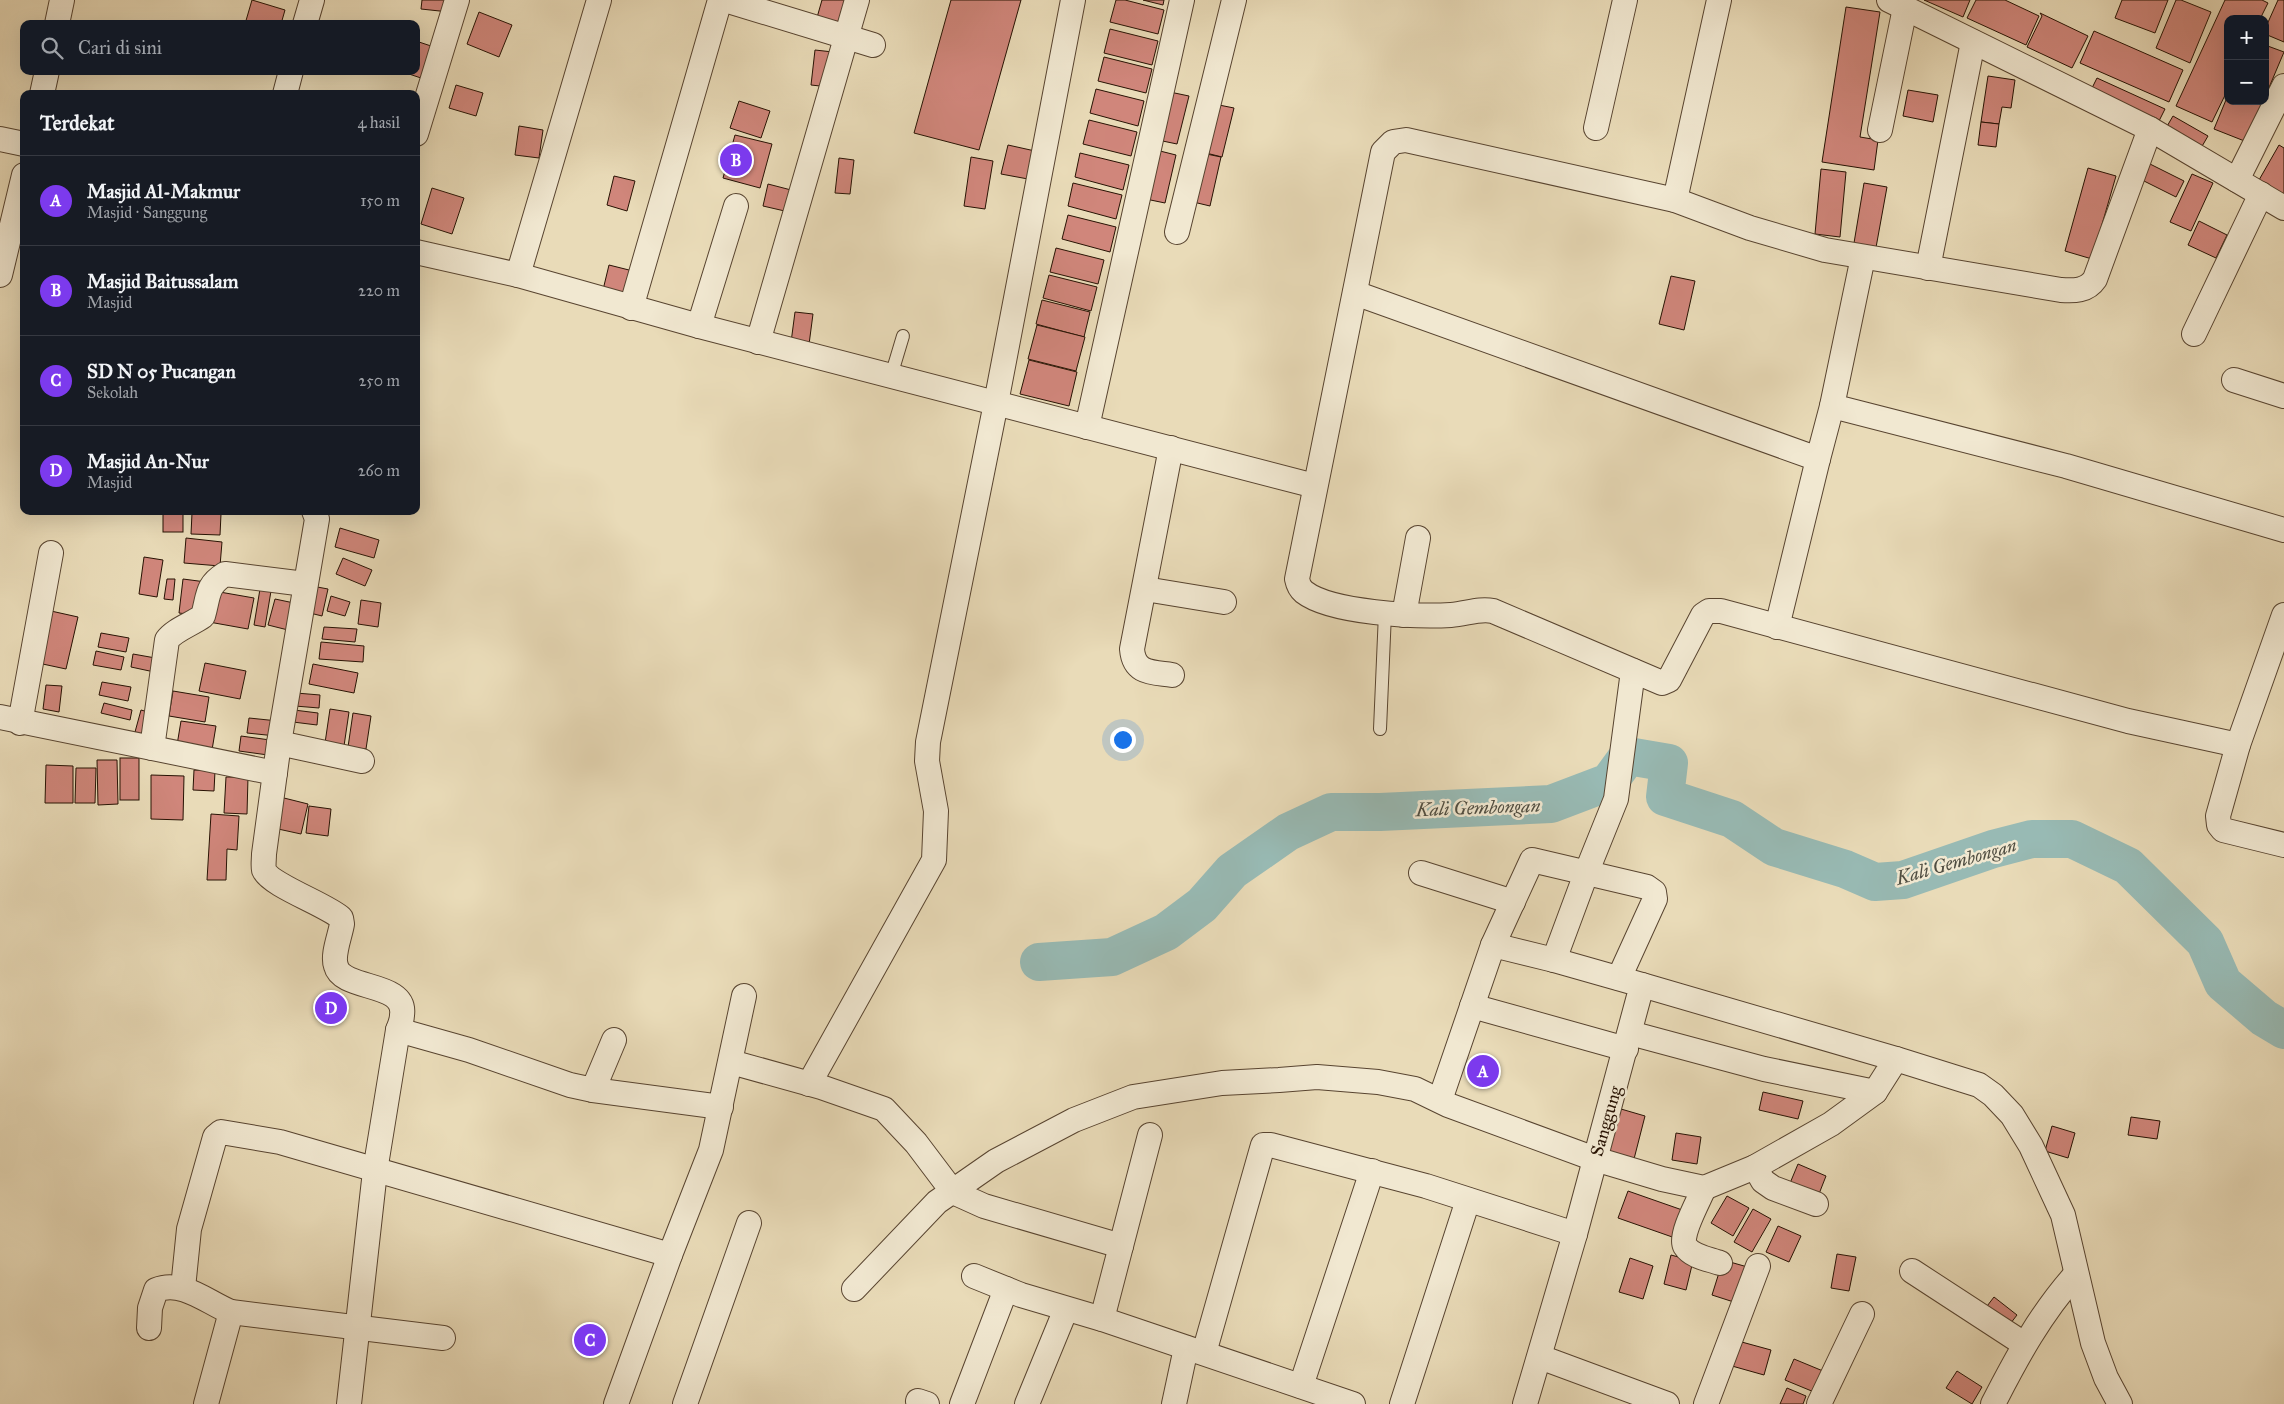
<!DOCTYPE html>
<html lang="id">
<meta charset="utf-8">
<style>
body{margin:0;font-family:"IM FELL Great Primer",serif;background:#242831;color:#f1f3f6}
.controls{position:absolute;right:15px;top:15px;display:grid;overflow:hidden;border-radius:10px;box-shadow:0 5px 20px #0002}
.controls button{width:45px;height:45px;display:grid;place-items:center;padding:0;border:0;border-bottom:1px solid #363941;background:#171b24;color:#f1f3f6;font:25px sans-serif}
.you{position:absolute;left:1122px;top:739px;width:18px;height:18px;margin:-12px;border:4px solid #fff;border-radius:50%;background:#1a73e8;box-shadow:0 0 0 8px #1a73e833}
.badge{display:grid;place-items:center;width:32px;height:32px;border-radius:50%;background:#7c3aed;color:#fff;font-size:16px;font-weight:700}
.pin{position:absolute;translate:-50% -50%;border:2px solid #fff;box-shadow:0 1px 5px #0006}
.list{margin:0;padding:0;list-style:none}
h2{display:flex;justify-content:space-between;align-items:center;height:65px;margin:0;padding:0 20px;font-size:21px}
h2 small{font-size:16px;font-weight:400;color:#9ea1a6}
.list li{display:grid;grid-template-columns:32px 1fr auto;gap:15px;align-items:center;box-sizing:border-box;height:90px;padding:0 20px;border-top:1px solid #363941}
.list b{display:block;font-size:19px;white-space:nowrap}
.list p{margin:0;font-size:16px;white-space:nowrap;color:#9ea1a6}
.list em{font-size:16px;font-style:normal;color:#9ea1a6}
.icon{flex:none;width:28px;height:28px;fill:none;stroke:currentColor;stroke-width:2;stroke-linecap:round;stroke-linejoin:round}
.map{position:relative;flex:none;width:2284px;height:1404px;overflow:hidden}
.search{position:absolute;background:#171b24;box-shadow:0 5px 20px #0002;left:20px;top:20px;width:400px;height:55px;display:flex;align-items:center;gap:12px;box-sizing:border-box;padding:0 18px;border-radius:10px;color:#9ea1a6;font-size:19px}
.panel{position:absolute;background:#171b24;box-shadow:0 5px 20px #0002;left:20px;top:90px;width:400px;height:425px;border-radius:10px}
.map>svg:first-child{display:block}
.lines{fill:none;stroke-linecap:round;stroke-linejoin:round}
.river{stroke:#98bab4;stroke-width:38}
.building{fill:#d0867b;stroke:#271203}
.service-casing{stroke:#584430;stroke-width:14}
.minor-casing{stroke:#584430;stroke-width:26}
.service{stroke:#f1e8d1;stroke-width:12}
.minor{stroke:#f1e8d1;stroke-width:24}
.labels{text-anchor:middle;stroke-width:5;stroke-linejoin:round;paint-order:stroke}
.street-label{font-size:18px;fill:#271203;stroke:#f1e8d1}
.water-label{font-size:19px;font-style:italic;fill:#4f4d41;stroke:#f1e8d1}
</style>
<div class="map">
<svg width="2284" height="1404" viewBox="0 0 2284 1404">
<rect width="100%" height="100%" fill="#e9dbb8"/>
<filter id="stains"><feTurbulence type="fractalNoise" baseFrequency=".004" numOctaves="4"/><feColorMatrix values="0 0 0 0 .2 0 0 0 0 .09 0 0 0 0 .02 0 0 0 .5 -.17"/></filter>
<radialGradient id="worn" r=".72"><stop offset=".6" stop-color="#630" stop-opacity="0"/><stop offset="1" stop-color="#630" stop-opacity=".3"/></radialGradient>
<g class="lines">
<path class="river" d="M1039,962L1112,957L1166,932L1202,905L1232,871L1288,832L1331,812H1380L1551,804L1609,782L1628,756L1669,763L1665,797L1732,819L1774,847L1845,869L1875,882L1903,880L1993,849L2032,839H2072L2128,866L2205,942L2223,983L2264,1018L2284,1030"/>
</g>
<g class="building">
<path d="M252,0L285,10L281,24H245Z"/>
<path d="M422,0H451L449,12L421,9Z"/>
<path d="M822,0H851L841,29L816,21Z"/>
<path d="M951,0H1021L979,150L914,133Z"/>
<path d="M1116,0H1125L1164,10L1158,34L1110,22Z"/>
<path d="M1143,0H1164L1163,5Z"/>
<path d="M1924,0H1970L1963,17Z"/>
<path d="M1976,0H2005L2039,16L2026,45L1967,18Z"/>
<path d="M2122,0H2168L2155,33L2115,18Z"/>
<path d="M2176,0H2181L2211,12L2190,63L2156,48Z"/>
<path d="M2225,0H2262L2268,3L2260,19H2228V89L2212,122L2176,106Z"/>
<path d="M2278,0H2284V42L2265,34V29Z"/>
<path d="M1846,7L1880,12L1860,137L1878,140L1874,170L1822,162Z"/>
<path d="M479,12L512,25L499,57L467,44Z"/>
<path d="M2040,13L2088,36L2072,68L2027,47L2042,16Z"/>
<path d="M1110,29L1158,41L1152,65L1104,53Z"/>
<path d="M2094,31L2183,70L2169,102L2080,63Z"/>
<path d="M416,41L437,48L427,80L406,73V71H416Z"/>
<path d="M2265,45L2284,52L2265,97Z"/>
<path d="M815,50L833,52L829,87L811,85Z"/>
<path d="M1104,57L1152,69L1146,93L1098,81Z"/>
<path d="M1988,76L2015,80L2011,108L2002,107L1999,124L1981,122Z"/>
<path d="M2097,78L2165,109L2158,123L2090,92Z"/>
<path d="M456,85L483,93L476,116L449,108Z"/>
<path d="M1096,89L1144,101L1138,126L1090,113Z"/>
<path d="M1908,90L1938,95L1933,122L1903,116Z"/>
<path d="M1165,91L1189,96L1177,144L1153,139Z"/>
<path d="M2228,95V101H2263L2247,142L2214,129Z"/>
<path d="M739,101L770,111L761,138L730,128Z"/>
<path d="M1209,103L1234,108L1222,157L1198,151Z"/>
<path d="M2173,116L2208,136L2201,148L2166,128Z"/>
<path d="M1089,120L1137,132L1131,156L1083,144Z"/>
<path d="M1981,122L1999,124L1996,147L1978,145Z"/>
<path d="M519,126L543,130L539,158L515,155Z"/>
<path d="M735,135L772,144L760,188L723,178Z"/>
<path d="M1008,145L1035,151L1028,179L1001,174Z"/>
<path d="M2279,145L2284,148V203L2255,187Z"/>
<path d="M1152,149L1176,155L1165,203L1141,198Z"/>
<path d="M1197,152L1221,157L1210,206L1185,200Z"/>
<path d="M1080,153L1129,165L1123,190L1075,177Z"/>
<path d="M971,157L993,161L985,209L964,206Z"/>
<path d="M839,158L854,160L850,194L835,193Z"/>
<path d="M2150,164L2184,181L2176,197L2142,180Z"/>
<path d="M2088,168L2116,176L2092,259L2065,251Z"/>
<path d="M1821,169L1846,172L1840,237L1815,234Z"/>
<path d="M2192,174L2213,183L2191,231L2170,222Z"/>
<path d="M614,176L635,181L627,211L607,205Z"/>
<path d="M1073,183L1122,195L1116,219L1068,206Z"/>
<path d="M1864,183L1887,187L1875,253L1853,249Z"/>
<path d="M768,184L795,191L789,212L763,206Z"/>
<path d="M432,188L464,198L452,234L421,224Z"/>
<path d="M1068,215L1116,227L1110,252L1062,239Z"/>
<path d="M2199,221L2227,235L2216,258L2188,245Z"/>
<path d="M1056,248L1104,260L1098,284L1050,272Z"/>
<path d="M609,265L637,272L630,300L602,294Z"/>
<path d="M1049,275L1097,287L1091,311L1043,298Z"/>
<path d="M1671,276L1695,281L1684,330L1659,324Z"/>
<path d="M1042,300L1090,312L1084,337L1036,324Z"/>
<path d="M795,312L813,314L808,352L790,350Z"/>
<path d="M1037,325L1085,337L1076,371L1028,359Z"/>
<path d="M1029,360L1077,372L1069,406L1020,394Z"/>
<rect x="163" y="511" width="20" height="21"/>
<path d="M192,513L221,514L220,535L191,534Z"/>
<path d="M340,528L379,540L374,558L335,547Z"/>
<path d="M186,538L222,542L220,566L184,563Z"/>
<path d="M144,557L163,560L157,597L139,594Z"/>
<path d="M343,558L372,570L365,586L336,574Z"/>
<path d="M167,579H175L173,600L164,599Z"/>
<path d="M183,579L206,582L202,616L179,613Z"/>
<path d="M261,583L272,585L265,627L254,625Z"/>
<path d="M312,586L328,589L322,616L306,612Z"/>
<path d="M214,591L254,598L248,629L209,622Z"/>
<path d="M331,596L350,602L345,616L327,611Z"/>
<path d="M275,599L294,603L288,630L268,625Z"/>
<path d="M361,600L381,603L378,627L358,624Z"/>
<path d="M51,611L78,617L66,669L38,663Z"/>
<path d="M324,627L357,629L355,642L322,639Z"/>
<path d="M101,633L129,638L126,652L98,647Z"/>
<path d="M321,642L364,646L363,662L319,659Z"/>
<path d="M96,651L124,657L121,670L93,665Z"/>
<path d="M133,654L161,659L159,673L131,667Z"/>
<path d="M205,663L246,671L240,699L199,691Z"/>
<path d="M313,664L358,673L354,693L309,684Z"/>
<path d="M102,682L131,687L128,701L99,695Z"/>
<path d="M46,685L62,686L59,712L43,709Z"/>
<path d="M173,691L209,697L205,722L169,716Z"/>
<path d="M296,693L320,695L319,708L295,706Z"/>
<path d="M104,703L132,710L130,720L101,713Z"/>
<path d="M330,709L349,712L344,746L325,743Z"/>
<path d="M141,710L155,714L149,736L135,732Z"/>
<path d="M294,710L318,713L317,725L293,722Z"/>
<path d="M353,713L371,716L366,749L348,747Z"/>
<path d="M249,718L278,721L276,736L247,733Z"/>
<path d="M181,721L216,726L212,750L177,745Z"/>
<path d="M241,736L270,740L268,755L239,751Z"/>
<rect x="120" y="758" width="19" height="42"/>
<path d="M97,760H117L118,804L98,805Z"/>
<path d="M46,765L73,766V803H45Z"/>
<path d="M76,768H96L95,803H75Z"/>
<path d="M194,770L215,771L214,791L193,790Z"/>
<path d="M151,775L184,776L183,820L151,819Z"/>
<path d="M226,777H248L247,814L224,813Z"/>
<path d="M276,796L308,804L301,834L269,827Z"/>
<path d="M309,806L331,809L328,836L306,833Z"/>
<path d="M211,814L239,816L237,850L227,849L226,880H207Z"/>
<path d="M1763,1092L1803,1101L1798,1119L1759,1110Z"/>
<path d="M1621,1109L1645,1116L1634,1159L1609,1153Z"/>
<path d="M2131,1117L2160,1121L2157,1139L2128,1135Z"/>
<path d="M2052,1126L2075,1133L2068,1158L2045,1151Z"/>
<path d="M1676,1133L1701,1137L1697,1164L1672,1160Z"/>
<path d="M1798,1164L1826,1176L1817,1199L1788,1188Z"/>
<path d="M1628,1191L1688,1212L1678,1239L1618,1218Z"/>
<path d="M1727,1196L1749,1208L1733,1236L1711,1223Z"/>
<path d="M1753,1209L1771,1219L1752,1252L1734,1242Z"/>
<path d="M1778,1226L1801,1236L1789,1262L1766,1252Z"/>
<path d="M1837,1254L1856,1257L1849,1291L1831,1288Z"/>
<path d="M1671,1255L1693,1261L1686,1290L1664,1284Z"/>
<path d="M1630,1258L1653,1266L1643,1299L1619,1292Z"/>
<path d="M1723,1260L1751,1268L1740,1304L1712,1295Z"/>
<path d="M1994,1297L2017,1315L2007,1328L1984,1310Z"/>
<path d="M1738,1341L1771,1350L1764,1375L1732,1366Z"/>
<path d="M1794,1359L1823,1371L1814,1392L1785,1380Z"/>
<path d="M1957,1371L1982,1387L1972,1404L1946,1388Z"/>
<path d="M1787,1388L1806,1396L1803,1404H1780Z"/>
</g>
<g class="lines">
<defs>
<g id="service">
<path d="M891,376L903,336"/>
<path d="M1380,729L1385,613"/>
</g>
<g id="minor">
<path d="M725,0L873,45"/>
<path d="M1889,0L2150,129L2284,208"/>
<path d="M57,24L62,0"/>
<path d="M305,24L312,0"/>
<path d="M42,94L47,71"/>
<path d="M285,94L291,71"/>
<path d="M1596,128L1625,0"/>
<path d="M2150,129L2095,279C2087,291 2074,291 2061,290L1825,250L1750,228L1675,200L1406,140L1393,142L1383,152L1297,579C1298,584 1299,588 1304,592C1331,613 1417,617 1451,615C1466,614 1479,608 1493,611L1662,683L1669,680L1703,615L1709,611H1721L2128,721L2238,745"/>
<path d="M1880,130L1905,8"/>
<path d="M416,134L457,0"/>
<path d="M0,139L24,144"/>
<path d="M2237,180L2284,86"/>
<path d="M1675,200L1719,0"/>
<path d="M1177,232L1234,0"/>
<path d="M416,252L518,275L699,326L1315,486"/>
<path d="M1928,268L1973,42"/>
<path d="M0,275L24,175"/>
<path d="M518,275L599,0"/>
<path d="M1355,293L1818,459L1832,406L2066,466L2284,530"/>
<path d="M631,308L720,0"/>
<path d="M699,326L736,206"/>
<path d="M2194,334L2261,194"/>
<path d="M758,342L857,0"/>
<path d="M2234,380L2284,396"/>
<path d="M1832,406L1863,257"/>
<path d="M1087,427L1182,0"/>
<path d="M1171,448L1132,649C1134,674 1152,672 1172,675"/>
<path d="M314,511L317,519L279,743L264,854C264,859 263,866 264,870C270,885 327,905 341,918L342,924C340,936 332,955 336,966C342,991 407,981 402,1015C402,1020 400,1025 398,1030L375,1171L349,1404"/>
<path d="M1145,589L1224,602"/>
<path d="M1404,615L1418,538"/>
<path d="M2284,615L2238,745L2218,816L2219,825L2223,830L2284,845"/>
<path d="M1777,627L1818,459"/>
<path d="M0,717L275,773"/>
<path d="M20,723L51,553"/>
<path d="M279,743L362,761"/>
<path d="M152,748L167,640C174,630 192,624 203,616C209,595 206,586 225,574L305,584"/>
<path d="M1421,873L1513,902"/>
<path d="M1493,945L1554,960L1642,985L1575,1234L1525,1404"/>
<path d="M1554,960L1587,871L1616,799L1633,671"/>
<path d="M1472,1006L1626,1049"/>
<path d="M398,1030L469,1050L570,1085L593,1090L614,1040"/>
<path d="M1630,1033L1764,1069L1875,1092"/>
<path d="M1896,1059L1979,1085L1993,1095L2012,1115L2031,1146L2063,1215L2093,1343L2106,1378L2120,1404"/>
<path d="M731,1062L821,1087L884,1109L916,1143L953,1192L984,1206L1121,1246L1102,1319"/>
<path d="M809,1084L934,860L936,811L927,761L928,742L996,403L1073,0"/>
<path d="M593,1090L721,1107"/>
<path d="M1440,1100L1493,945L1532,860L1647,887L1654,892L1655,899L1619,978"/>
<path d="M1755,1167L1763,1181L1773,1188L1816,1204"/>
<path d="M1704,1188C1699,1200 1679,1236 1685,1246C1692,1257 1709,1259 1720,1263"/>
<path d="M1121,1246L1150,1135"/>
<path d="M1912,1271L2024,1344"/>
<path d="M974,1276L1021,1295L1102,1319L1353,1404"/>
<path d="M183,1288L189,1229L215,1137L221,1132L280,1142L670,1255"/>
<path d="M854,1289L937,1202L996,1161L1074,1120L1133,1097L1222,1083L1279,1080L1317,1077L1378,1082L1415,1089L1448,1105L1595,1159L1662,1179L1704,1188L1755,1167L1831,1124L1875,1092L1896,1059L1642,985"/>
<path d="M149,1328L150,1308L156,1290C182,1279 208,1303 231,1312L443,1338"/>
<path d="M1204,1353L1263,1145H1271L1426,1186L1575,1234"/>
<path d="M1540,1357L1667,1404"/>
<path d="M1301,1386L1372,1171"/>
<path d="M918,1401L927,1404"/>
<path d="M206,1404L231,1312"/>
<path d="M616,1404L670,1255L711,1150L744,996"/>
<path d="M685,1404L749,1223"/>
<path d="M962,1404L1006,1289"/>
<path d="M1027,1404L1066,1309"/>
<path d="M1174,1404L1186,1348"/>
<path d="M1402,1404L1468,1200"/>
<path d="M1706,1404L1758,1266"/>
<path d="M1819,1404L1862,1314"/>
<path d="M1993,1404C2017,1357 2041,1313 2076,1274"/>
</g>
</defs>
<use href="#service" class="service-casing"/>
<use href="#minor" class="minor-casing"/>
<use href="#service" class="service"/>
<use href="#minor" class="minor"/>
</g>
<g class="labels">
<g class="street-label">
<text transform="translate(1606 1121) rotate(-74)" y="6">Sanggung</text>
</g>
<g class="water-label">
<text transform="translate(1478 807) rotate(-2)" y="7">Kali Gembongan</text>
<text transform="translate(1956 861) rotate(-16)" y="7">Kali Gembongan</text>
</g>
</g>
<rect width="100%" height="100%" filter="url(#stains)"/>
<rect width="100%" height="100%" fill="url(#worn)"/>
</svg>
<div class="controls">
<button>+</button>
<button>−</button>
</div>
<div class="you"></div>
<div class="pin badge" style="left:1483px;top:1071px">A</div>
<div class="pin badge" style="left:736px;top:160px">B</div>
<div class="pin badge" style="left:590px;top:1340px">C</div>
<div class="pin badge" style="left:331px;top:1008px">D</div>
<div class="search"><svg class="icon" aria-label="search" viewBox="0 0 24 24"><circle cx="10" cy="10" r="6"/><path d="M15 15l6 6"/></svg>Cari di sini</div>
<section class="panel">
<h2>Terdekat<small>4 hasil</small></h2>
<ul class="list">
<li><span class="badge">A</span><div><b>Masjid Al-Makmur</b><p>Masjid · Sanggung</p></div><em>150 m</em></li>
<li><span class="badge">B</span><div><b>Masjid Baitussalam</b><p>Masjid</p></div><em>220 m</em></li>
<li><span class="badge">C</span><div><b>SD N 05 Pucangan</b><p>Sekolah</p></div><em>250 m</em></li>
<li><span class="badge">D</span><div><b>Masjid An-Nur</b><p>Masjid</p></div><em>260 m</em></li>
</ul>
</section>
</div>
